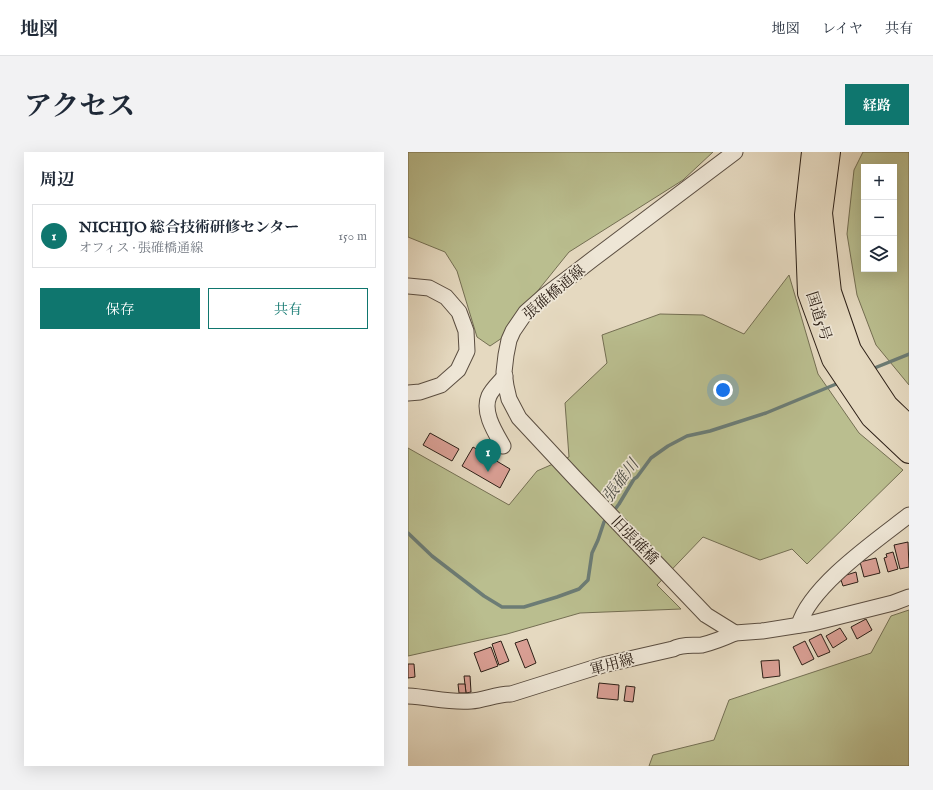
<!DOCTYPE html>
<html lang="ja">
<meta charset="utf-8">
<style>
body{margin:0;font-family:"IM FELL English","Noto Serif JP",serif;background:#f2f2f3;color:#1f2937}
.controls{position:absolute;right:12px;top:12px;display:grid;overflow:hidden;border-radius:0px;box-shadow:0 4px 16px #0002}
.controls button{width:36px;height:36px;display:grid;place-items:center;padding:0;border:0;border-bottom:1px solid #e0e1e3;background:#fff;color:#1f2937;font:20px sans-serif}
.you{position:absolute;left:315px;top:238px;width:14px;height:14px;margin:-10px;border:3px solid #fff;border-radius:50%;background:#1a73e8;box-shadow:0 0 0 6px #1a73e833}
.badge{display:grid;place-items:center;width:26px;height:26px;border-radius:50%;background:#0f766e;color:#fff;font-size:13px;font-weight:700}
.pin{position:absolute;translate:-50% -33px;filter:drop-shadow(0 1px 2px #0008)}
.pin::after{content:'';position:absolute;top:21px;width:14px;height:12px;background:inherit;clip-path:polygon(0 0,100% 0,50% 100%)}
.list{margin:0;padding:0;list-style:none}
h2{display:flex;justify-content:space-between;align-items:center;height:52px;margin:0;padding:0 16px;font-size:17px}
h2 small{font-size:13px;font-weight:400;color:#747a83}
.list li{display:grid;grid-template-columns:26px 1fr auto;gap:12px;align-items:center;box-sizing:border-box;height:64px;margin:0 8px 8px;padding:0 8px;border:1px solid #e0e1e3;border-radius:0px}
.list b{display:block;font-size:15px;white-space:nowrap}
.list p{margin:0;font-size:13px;white-space:nowrap;color:#747a83}
.list em{font-size:13px;font-style:normal;color:#747a83}
.actions{display:flex;gap:8px;padding:12px 16px}
.actions a{flex:1;padding:9px 0;border:1px solid #0f766e;border-radius:0px;text-align:center;font-size:14px;color:#0f766e}
.actions .main{background:#0f766e;color:#fff}
.icon{flex:none;width:22px;height:22px;fill:none;stroke:currentColor;stroke-width:2;stroke-linecap:round;stroke-linejoin:round}
.map{position:relative;flex:none;width:501px;height:614px;overflow:hidden;border-radius:0px}
header{display:flex;align-items:center;gap:24px;box-sizing:border-box;height:56px;padding:0 20px;background:#fff;border-bottom:1px solid #e0e1e3}
header strong{font-size:19px}
nav{display:flex;gap:22px;margin-inline-start:auto;font-size:14px}
.intro{display:flex;align-items:center;justify-content:space-between;box-sizing:border-box;height:96px;padding:0 24px}
h1{margin:0;font-size:28px}
.button{padding:10px 18px;border-radius:0px;background:#0f766e;color:#fff;font-size:14px;font-weight:700}
main{display:flex;gap:24px;padding:0 24px}
aside{flex:1;background:#fff;border-radius:0px;box-shadow:0 4px 16px #0002}
.map>svg:first-child{display:block}
.green{fill:#babe8f;stroke:#746f53;fill-rule:evenodd}
.lines{fill:none;stroke-linecap:round;stroke-linejoin:round}
.stream{stroke:#6c7c75;stroke-width:3.5}
.building{fill:#d89e93;stroke:#2d2017}
.minor-casing{stroke:#5b4e41;stroke-width:17}
.highway-casing{stroke:#2d2017;stroke-width:24}
.minor{stroke:#eee6d6;stroke-width:15}
.highway{stroke:#e5d9c0;stroke-width:22}
.labels{text-anchor:middle;stroke-width:3.5;stroke-linejoin:round;paint-order:stroke}
.street-label{font-size:15px;fill:#2d2017;stroke:#eee6d6}
.water-label{font-size:16px;font-style:italic;fill:#4c4e46;stroke:#eee6d6}
</style>
<header>
<strong>地図</strong>
<nav><a>地図</a><a>レイヤ</a><a>共有</a></nav>
</header>
<div class="intro"><h1>アクセス</h1><a class="button">経路</a></div>
<main>
<aside>
<h2>周辺<small></small></h2>
<ul class="list">
<li><span class="badge">1</span><div><b>NICHIJO 総合技術研修センター</b><p>オフィス · 張碓橋通線</p></div><em>150 m</em></li>
</ul>
<div class="actions"><a class="main">保存</a><a>共有</a></div>
</aside>
<div class="map">
<svg width="501" height="614" viewBox="0 0 501 614">
<rect width="100%" height="100%" fill="#e5d9c0"/>
<filter id="stains"><feTurbulence type="fractalNoise" baseFrequency=".005" numOctaves="4"/><feColorMatrix values="0 0 0 0 .2 0 0 0 0 .09 0 0 0 0 .02 0 0 0 .5 -.17"/></filter>
<radialGradient id="worn" r=".72"><stop offset=".6" stop-color="#630" stop-opacity="0"/><stop offset="1" stop-color="#630" stop-opacity=".3"/></radialGradient>
<g class="green">
<path d="M0,0H305L275,28L161,100L107,167L94,186L82,194L69,185L49,119L37,100L0,85Z"/>
<path d="M455,0H501V233L468,193L449,143L439,82L446,18ZM456,15H486V117H456Z"/>
<path d="M381,123L410,222L451,281L495,318L399,412L384,397L352,408L295,385L249,433L273,457L172,461L99,482L0,504V296L101,353L129,319L161,305L157,251L199,211L194,183L252,162L295,163L336,182Z"/>
<path d="M501,458V614H241L245,603L306,588L321,548L463,501L483,464Z"/>
</g>
<g class="lines">
<g class="stream">
<path d="M464,217L501,202"/>
<path d="M205,360L211,352L226,327L229,325L243,306L260,294L279,284L302,279L358,261L433,230"/>
<path d="M0,381L24,404L76,444L94,455H116L149,445L171,437L180,428L184,401L190,388L196,370L199,366"/>
</g>
</g>
<g class="building">
<path d="M22,281L51,297L44,309L15,293Z"/>
<path d="M65,295L102,317L92,336L54,314Z"/>
<path d="M500,390L501,415L492,417L486,393Z"/>
<path d="M485,400L490,417L480,420L476,406L479,405L478,402Z"/>
<path d="M468,406L472,421L456,425L452,410Z"/>
<path d="M448,420L450,430L435,434L432,425Z"/>
<path d="M458,467L464,478L449,487L443,475Z"/>
<path d="M432,476L439,487L425,496L418,484Z"/>
<path d="M413,482L422,500L410,505L401,488Z"/>
<path d="M119,487L128,511L117,516L107,491Z"/>
<path d="M93,489L101,509L91,513L84,492Z"/>
<path d="M397,489L406,507L394,513L385,495Z"/>
<path d="M83,495L90,514L73,520L66,501Z"/>
<path d="M371,508L372,524L355,526L353,509Z"/>
<path d="M0,512H6L7,525L0,526Z"/>
<path d="M56,524H62L63,540L58,541Z"/>
<path d="M191,531L211,533L210,548L189,546Z"/>
<path d="M50,532H57L58,541H51Z"/>
<path d="M218,534L227,535L225,550L216,549Z"/>
</g>
<g class="lines">
<defs>
<g id="minor">
<path d="M327,0L185,107L163,124L135,145L118,160L105,179L101,188L98,203L96,220L98,234L101,247L111,266L166,325L298,463L327,481L354,479L405,471L485,451L501,445"/>
<path d="M0,134L21,136L38,145L51,160L58,179L59,199L50,218L33,233L12,240L0,241"/>
<path d="M95,294C87,280 74,260 81,244C84,237 92,230 97,224"/>
<path d="M391,473C402,434 469,388 501,363"/>
<path d="M0,544C21,545 42,551 63,549C76,548 89,542 103,542L195,513L265,497C274,492 284,494 294,493C306,490 316,486 327,481"/>
</g>
<g id="highway">
<path d="M405,0L398,63L401,141L425,207L464,265L501,300"/>
<path d="M421,0L413,61L422,140L442,198L479,254L501,275"/>
</g>
</defs>
<use href="#minor" class="minor-casing"/>
<use href="#highway" class="highway-casing"/>
<use href="#minor" class="minor"/>
<use href="#highway" class="highway"/>
</g>
<g class="labels">
<g class="street-label">
<text transform="translate(146 140) rotate(-40)" y="5">張碓橋通線</text>
<text transform="translate(411 164) rotate(72)" y="5">国道5号</text>
<text transform="translate(227 388) rotate(46)" y="5">旧張碓橋</text>
<text transform="translate(204 512) rotate(-15)" y="5">軍用線</text>
</g>
<g class="water-label">
<text transform="translate(212 328) rotate(-53)" y="6">張碓川</text>
</g>
</g>
<rect width="100%" height="100%" filter="url(#stains)"/>
<rect width="100%" height="100%" fill="url(#worn)"/>
</svg>
<div class="controls">
<button>+</button>
<button>−</button>
<button><svg class="icon" aria-label="layers" viewBox="0 0 24 24"><path d="M12 4l9 5-9 5-9-5zM3 14l9 5 9-5"/></svg></button>
</div>
<div class="you"></div>
<div class="pin badge" style="left:80px;top:320px">1</div>
</div>
</main>
